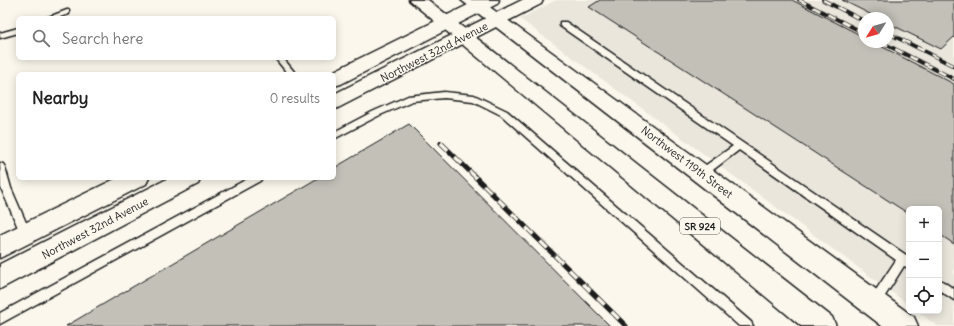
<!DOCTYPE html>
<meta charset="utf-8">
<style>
body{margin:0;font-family:Delius,sans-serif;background:#f2f2f2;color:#222}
.controls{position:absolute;right:12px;bottom:12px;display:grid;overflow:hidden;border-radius:6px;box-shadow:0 2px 10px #0003}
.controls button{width:36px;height:36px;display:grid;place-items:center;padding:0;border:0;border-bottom:1px solid #e0e0e0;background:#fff;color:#222;font:20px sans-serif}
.compass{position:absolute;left:858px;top:12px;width:36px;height:36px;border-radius:50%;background:#fff;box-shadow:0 2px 10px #0003;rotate:233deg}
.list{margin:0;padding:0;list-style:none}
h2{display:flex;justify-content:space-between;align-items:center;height:52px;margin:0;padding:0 16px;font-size:17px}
h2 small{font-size:13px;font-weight:400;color:#767676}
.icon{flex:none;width:22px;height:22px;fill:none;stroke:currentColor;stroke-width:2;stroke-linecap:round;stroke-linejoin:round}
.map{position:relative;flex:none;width:954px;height:326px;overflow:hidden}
.search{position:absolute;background:#fff;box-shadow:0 2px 10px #0003;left:16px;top:16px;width:320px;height:44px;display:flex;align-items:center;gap:10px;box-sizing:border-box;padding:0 14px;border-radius:6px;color:#767676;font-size:15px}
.panel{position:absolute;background:#fff;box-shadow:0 2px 10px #0003;left:16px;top:72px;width:320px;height:108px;border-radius:6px}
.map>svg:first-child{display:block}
.built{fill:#eae6dc;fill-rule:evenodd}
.building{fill:#c3c0b8;stroke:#1c1c1c}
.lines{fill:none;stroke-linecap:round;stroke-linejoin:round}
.lane-casing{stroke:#1c1c1c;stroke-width:3}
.secondary-casing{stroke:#1c1c1c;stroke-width:3}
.highway-casing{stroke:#1c1c1c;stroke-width:3}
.lane{fill:#fbf7ec;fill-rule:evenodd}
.secondary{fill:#fbf7ec;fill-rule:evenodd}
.highway{fill:#fbf7ec;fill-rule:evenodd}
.rail-far1-casing{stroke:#1c1c1c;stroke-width:4}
.rail-casing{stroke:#1c1c1c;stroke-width:5}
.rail-far1{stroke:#fbf7ec;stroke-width:2.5;stroke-dasharray:8;stroke-linecap:butt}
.rail{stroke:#fbf7ec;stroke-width:3.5;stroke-dasharray:10;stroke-linecap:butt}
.labels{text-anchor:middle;stroke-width:3;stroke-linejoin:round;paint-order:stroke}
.shield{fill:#fbf7ec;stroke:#5f5e5a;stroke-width:1}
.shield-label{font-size:10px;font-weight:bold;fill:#1c1c1c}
.street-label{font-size:11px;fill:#1c1c1c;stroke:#fbf7ec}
</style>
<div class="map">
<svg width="954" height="326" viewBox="0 0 954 326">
<rect width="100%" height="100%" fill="#fbf7ec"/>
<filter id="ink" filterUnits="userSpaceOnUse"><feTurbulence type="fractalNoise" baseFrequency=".025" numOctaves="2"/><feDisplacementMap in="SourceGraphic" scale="8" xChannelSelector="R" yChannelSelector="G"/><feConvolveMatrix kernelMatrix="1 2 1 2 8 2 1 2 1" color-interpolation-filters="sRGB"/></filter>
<g filter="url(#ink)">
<path class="built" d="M556,0H954V326H937L917,311H939V209H909V305L520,19ZM864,18H888V42H864Z"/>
<g class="building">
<path d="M600,0H792L864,37V42H873L954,84V244L939,234V209H909V214L589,7Z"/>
<path d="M842,0H954V37L941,49L888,23V18H878Z"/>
<path d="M409,124L610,326H66L318,178H334V168Z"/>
</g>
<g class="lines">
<defs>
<g id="lane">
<path d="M67,10H69V14L57,18H46Z"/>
<path d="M560,22H566L909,257V268L904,266L878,307L874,308L870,307L869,303L870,299L896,260L739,150L705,176H699L697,173L699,170L733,146L560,26Z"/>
<path d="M18,28V33L0,38V33Z"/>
<path d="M275,58H283L296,74H288Z"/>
<path d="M444,92L474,95L507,111L751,322L753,326H739L501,115L473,101L444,98L412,101L378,116L334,139V132L372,112L408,96Z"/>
<path d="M0,163L3,164L5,167L11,188L31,234L30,237L26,238L22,237L1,188Z"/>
<path d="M249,178H262L260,181L0,324V313Z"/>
<path d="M939,279L954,289V300L939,290Z"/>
</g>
<g id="secondary">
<path d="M478,0H499L497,4L341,84L334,86V74H328Z"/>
<path d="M522,0H543L541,4L334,110V94Z"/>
<path d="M117,178H149L146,184L0,258V235Z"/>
<path d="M169,178H201L198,184L0,289V264Z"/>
</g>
<g id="highway">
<path d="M409,0H428L832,317L836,326H801Z"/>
<path d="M461,0H480L914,317L918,326H882Z"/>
</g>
</defs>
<use href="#lane" class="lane-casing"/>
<use href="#secondary" class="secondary-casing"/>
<use href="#highway" class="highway-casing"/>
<use href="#lane" class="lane"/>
<use href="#secondary" class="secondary"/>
<use href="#highway" class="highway"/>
<defs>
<g id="rail-far1">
<path d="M799,0L864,33"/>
<path d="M823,0L864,21"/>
<path d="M888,33L954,66"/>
<path d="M881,42L954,79"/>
<path d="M441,143L442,144"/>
</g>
<path id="rail" d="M441,143L626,326"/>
</defs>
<use href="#rail-far1" class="rail-far1-casing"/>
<use href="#rail" class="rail-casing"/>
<use href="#rail-far1" class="rail-far1"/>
<use href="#rail" class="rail"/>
</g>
</g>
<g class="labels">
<rect class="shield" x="680" y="218" width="40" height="16" rx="3"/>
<g class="shield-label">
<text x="700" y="230">SR 924</text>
</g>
<g class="street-label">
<text transform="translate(434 52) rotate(-27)" y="4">Northwest 32nd Avenue</text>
<text transform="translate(687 162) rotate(37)" y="4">Northwest 119th Street</text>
<text transform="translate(95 228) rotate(-28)" y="4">Northwest 32nd Avenue</text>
</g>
</g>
</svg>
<div class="controls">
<button>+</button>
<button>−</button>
<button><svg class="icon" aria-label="locate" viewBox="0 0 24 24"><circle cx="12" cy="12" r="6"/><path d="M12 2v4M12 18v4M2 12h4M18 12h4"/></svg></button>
</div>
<svg class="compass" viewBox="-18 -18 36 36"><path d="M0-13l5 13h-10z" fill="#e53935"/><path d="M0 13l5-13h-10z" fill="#767676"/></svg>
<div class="search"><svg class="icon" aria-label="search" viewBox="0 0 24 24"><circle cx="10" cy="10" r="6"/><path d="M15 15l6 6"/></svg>Search here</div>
<section class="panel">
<h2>Nearby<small>0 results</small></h2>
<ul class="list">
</ul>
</section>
</div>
